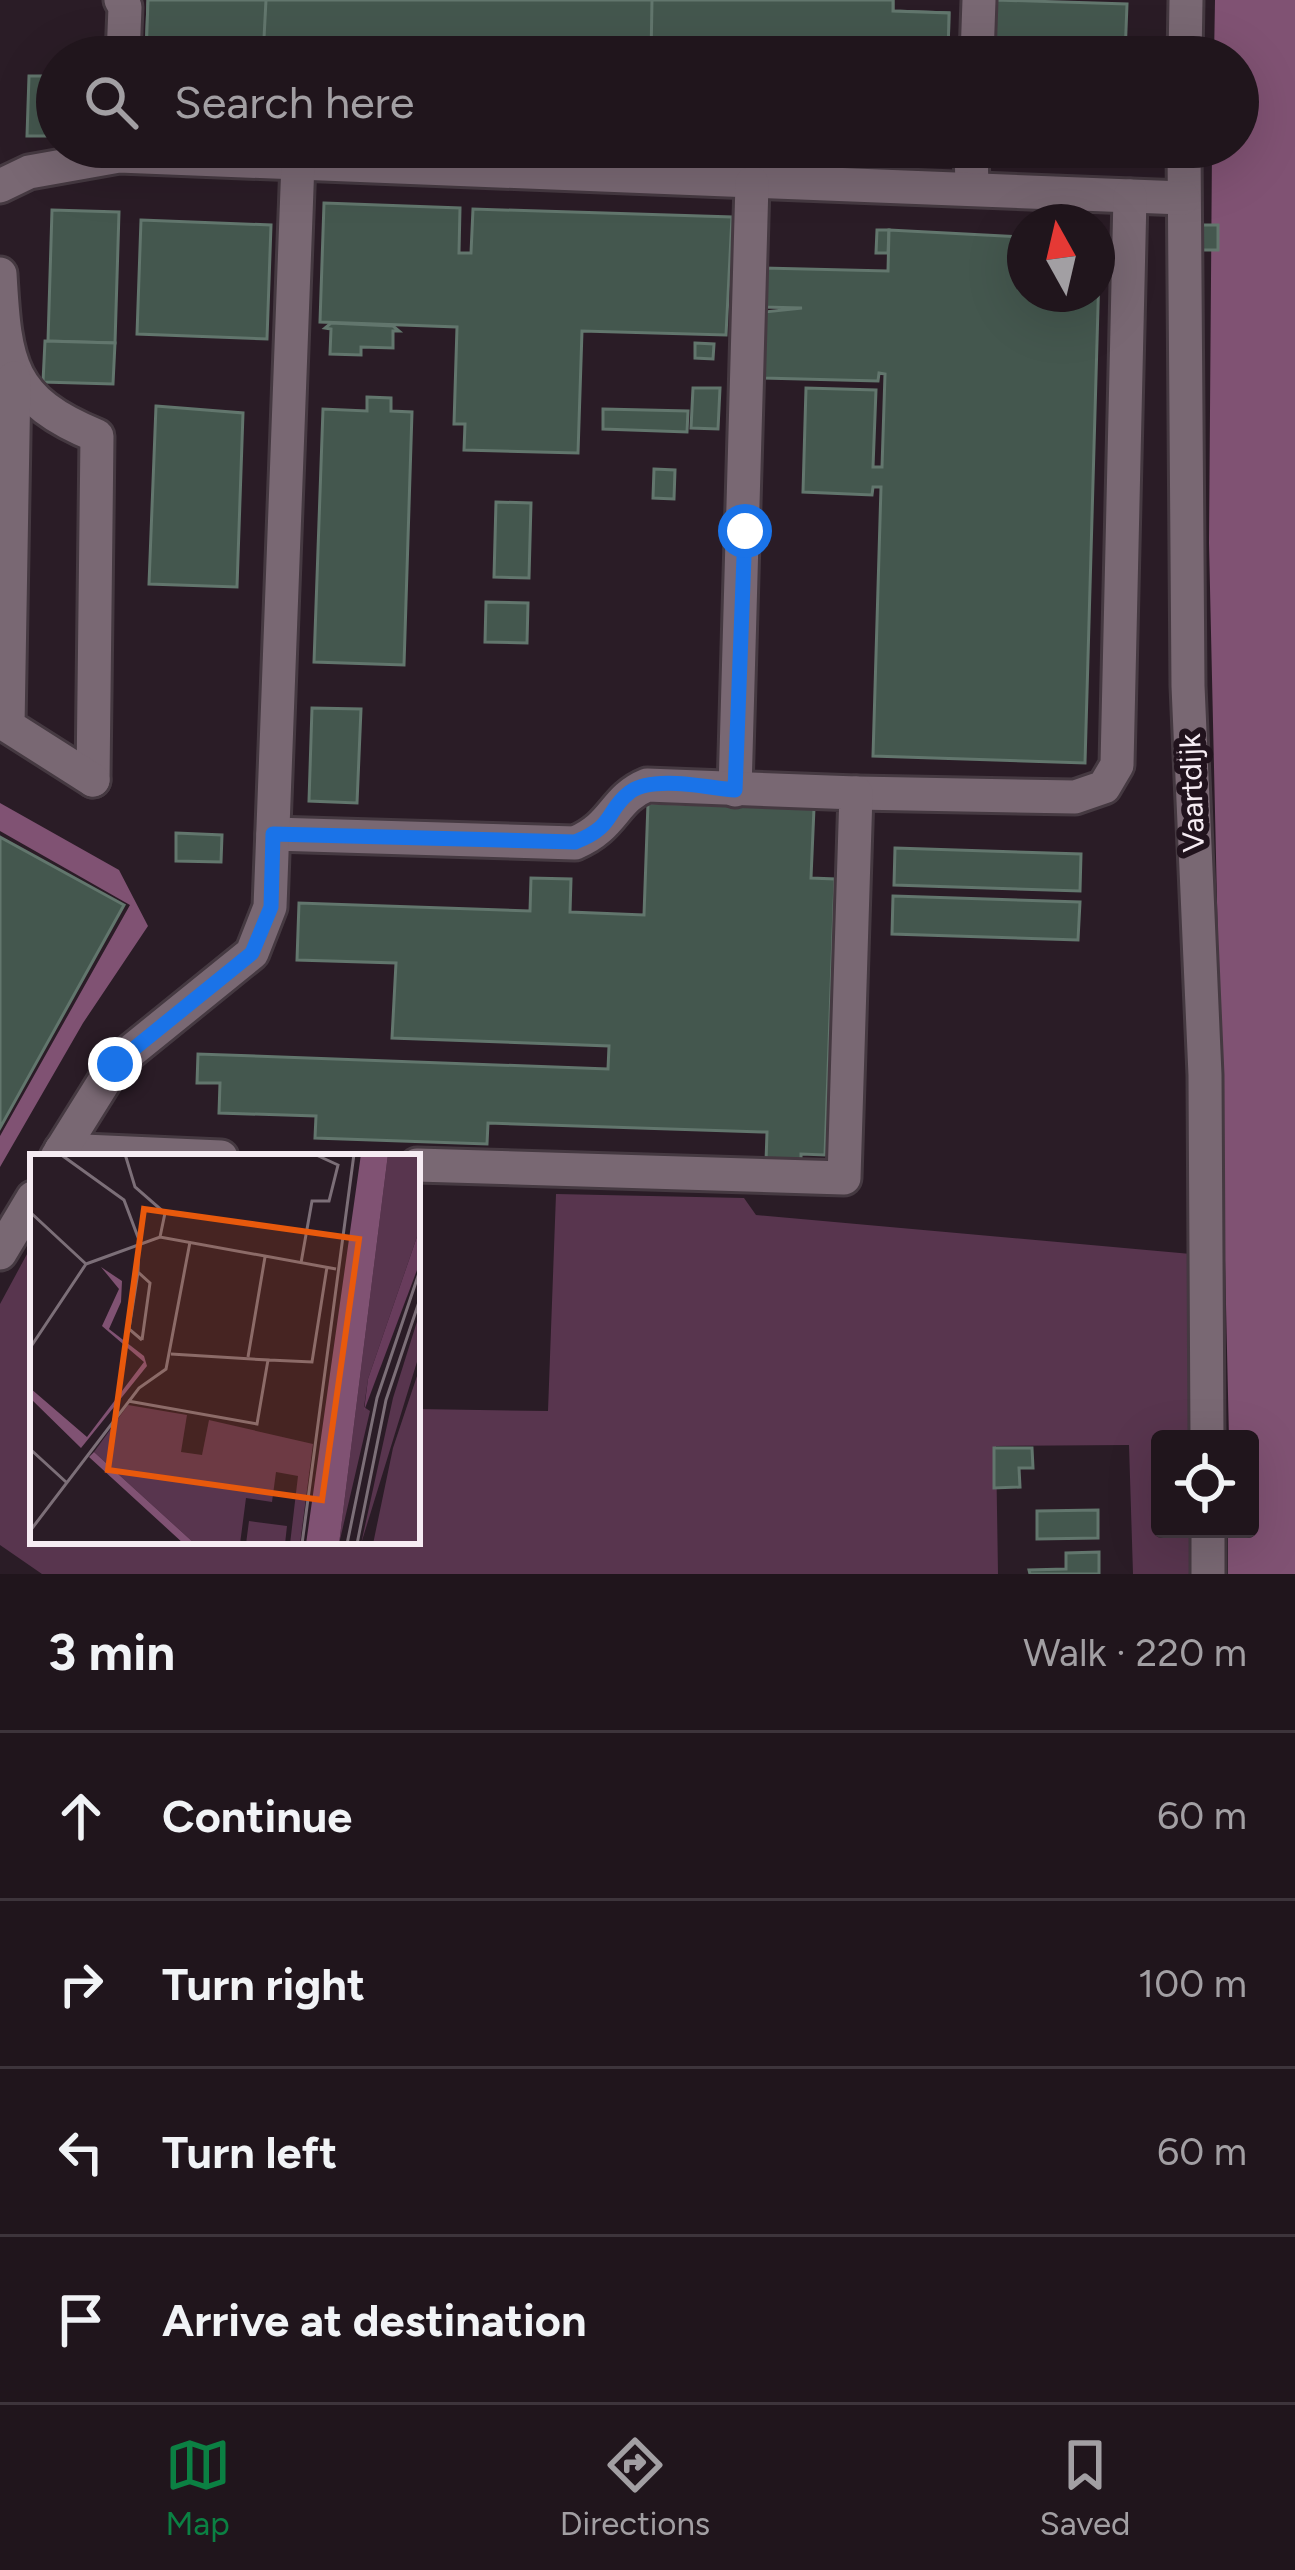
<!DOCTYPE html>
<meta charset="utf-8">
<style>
body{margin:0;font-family:Figtree,sans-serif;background:#281e25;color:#f1f3f6}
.controls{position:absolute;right:36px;bottom:36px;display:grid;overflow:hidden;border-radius:12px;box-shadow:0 12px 48px #0002}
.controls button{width:108px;height:108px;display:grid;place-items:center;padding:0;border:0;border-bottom:3px solid #3d343b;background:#20151c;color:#f1f3f6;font:60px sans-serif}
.compass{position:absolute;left:1007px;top:204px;width:108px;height:108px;border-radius:50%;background:#20151c;box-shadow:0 12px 48px #0002;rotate:352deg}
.stop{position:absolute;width:36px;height:36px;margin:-27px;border:9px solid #1a73e8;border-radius:50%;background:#fff}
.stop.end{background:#1a73e8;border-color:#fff;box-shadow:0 3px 12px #0008}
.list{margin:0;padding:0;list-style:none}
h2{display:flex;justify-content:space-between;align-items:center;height:156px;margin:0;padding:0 48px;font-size:51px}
h2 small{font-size:39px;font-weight:400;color:#a29fa3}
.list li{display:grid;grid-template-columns:78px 1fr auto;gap:36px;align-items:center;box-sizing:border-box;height:168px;padding:0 48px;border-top:3px solid #3d343b}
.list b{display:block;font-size:45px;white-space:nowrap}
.list em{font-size:39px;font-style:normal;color:#a29fa3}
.icon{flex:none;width:66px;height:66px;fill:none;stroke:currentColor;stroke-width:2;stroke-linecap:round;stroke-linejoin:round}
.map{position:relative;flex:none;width:1295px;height:1574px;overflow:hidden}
.search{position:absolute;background:#20151c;box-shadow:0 12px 48px #0002;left:36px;right:36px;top:36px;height:132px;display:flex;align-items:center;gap:30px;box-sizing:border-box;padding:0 42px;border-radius:66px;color:#a29fa3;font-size:45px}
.sheet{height:828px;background:#20151c}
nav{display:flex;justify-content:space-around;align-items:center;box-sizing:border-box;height:168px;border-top:3px solid #3d343b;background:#20151c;font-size:33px;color:#a29fa3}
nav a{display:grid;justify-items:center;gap:6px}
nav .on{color:#0b8043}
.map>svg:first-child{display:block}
.green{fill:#58354e}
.water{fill:#805273}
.building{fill:#44574e;stroke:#62766d;stroke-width:3}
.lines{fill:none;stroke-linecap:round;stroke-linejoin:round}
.minor-casing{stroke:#453941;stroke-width:39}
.minor{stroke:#796873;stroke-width:33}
.route{stroke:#1a73e8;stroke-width:15}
.labels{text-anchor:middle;stroke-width:12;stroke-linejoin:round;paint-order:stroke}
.street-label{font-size:30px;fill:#f6ecf3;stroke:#21131d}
.inset-road{fill:none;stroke:#7c6f78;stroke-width:3}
.view{fill:#e8590c;fill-opacity:0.15;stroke:#e8590c;stroke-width:6}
.inset-edge{fill:none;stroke:#f6ecf3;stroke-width:6}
</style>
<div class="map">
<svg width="1295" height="1574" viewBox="0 0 1295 1574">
<rect width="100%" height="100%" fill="#2a1c26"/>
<path class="green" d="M556,1194L744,1198L756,1215L1191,1254L1194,1439H1160V1529H1195V1574H1133L1129,1445L996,1446L998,1574H42L0,1545V1304L33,1243V1541H417V1409L548,1411Z"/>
<g class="water">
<path d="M1215,0H1295V1574H1228V1529H1250V1439H1229L1209,543L1212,147H1238V57H1214Z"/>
<path d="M0,803L119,870L148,926L83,1023L0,1167V1136L130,905L0,831Z"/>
</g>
<g class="building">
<path d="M148,0H893V11L949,13L948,57H146Z"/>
<path d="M148,0H266L263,57H146Z"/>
<path d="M652,0H893V11L949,13L948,57H651Z"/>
<path d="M996,0L1127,4L1125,56L994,53Z"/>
<path d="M29,76H57V136H27Z"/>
<path d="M324,203L460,208L459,253H471L473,209L732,217L726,335L582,331L578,453L464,450L465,424H454L457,327L320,322Z"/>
<path d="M52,210L119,212L115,343L48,341Z"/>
<path d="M141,220L271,225L267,339L137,334Z"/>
<rect x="1200" y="225" width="18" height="25"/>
<path d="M877,230H889L888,253H876Z"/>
<path d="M889,230L1025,237V294H1097L1100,237L1085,763L873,756L881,487H873L872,495L803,492L806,388L876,390L873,467H882L885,374L879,373L878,381L763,378L764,312L802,308L763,307L764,268L888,271Z"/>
<path d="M331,323L393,326L399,331H393V348L361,347V355L330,354L331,329L325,328Z"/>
<path d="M45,341L115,343L113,384L43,382Z"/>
<path d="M695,343L714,344L713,359L695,358Z"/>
<path d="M693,388H720L718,429L691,428Z"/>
<path d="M367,397L391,398V411L412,412L404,665L314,662L323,409L367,411Z"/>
<path d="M156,406L243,413L237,587L149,584Z"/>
<path d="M603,409L688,411L687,432L603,429Z"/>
<path d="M654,469L675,470L674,499L653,498Z"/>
<path d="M496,502L531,503L529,578L494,577Z"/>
<path d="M486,602L528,603L527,643L485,642Z"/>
<path d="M312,708L361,709L357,803L309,801Z"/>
<path d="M648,803L814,808L811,878L835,879L825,1155L801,1154V1162H766L767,1132H762L488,1123L487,1144L315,1138L316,1116L219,1113L220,1083H197L198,1054L608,1069L609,1046L392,1038L396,963L297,960L299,903L530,911L531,878L571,879L570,912L644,915Z"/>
<path d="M176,833L222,835L221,862L176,861Z"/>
<path d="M0,837L124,905L0,1128Z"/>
<path d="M895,848L1081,854L1080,891L894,885Z"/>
<path d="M893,896L1080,902L1078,940L892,934Z"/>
<path d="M994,1448H1032L1033,1468H1019L1020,1487L994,1488Z"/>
<path d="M1098,1510V1538L1037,1539V1511Z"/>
<path d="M1099,1552V1574H1030L1029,1570L1066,1569V1553Z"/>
</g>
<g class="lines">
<defs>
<g id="minor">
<path d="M121,0L125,7L123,57"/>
<path d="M977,57L979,0"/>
<path d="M1185,57L1186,0"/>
<path d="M971,147L972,188"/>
<path d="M1184,147L1188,686L1205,1075L1207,1439"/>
<path d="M0,186L29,172L119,156L1183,198"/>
<path d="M0,274C5,364 9,400 97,436L93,780"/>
<path d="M14,378L8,726L93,780"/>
<path d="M735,790L752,183"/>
<path d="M856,793L1075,797L1104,787L1117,765L1130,196"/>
<path d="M273,834L575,843C615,826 613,799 647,785L856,793L844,1178L417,1165"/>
<path d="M61,1150L221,1157"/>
<path d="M57,1157L115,1064L252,953L270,907L298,162"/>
<path d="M0,1253L33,1198"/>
<path d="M1208,1529V1574"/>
</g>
</defs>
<use href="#minor" class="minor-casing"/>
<use href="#minor" class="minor"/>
</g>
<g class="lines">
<path class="route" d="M115,1064L252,953L271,907L273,834L575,842C616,826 605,811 630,792C654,775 708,788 735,790L745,531"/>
</g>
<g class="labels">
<g class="street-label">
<text transform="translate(1192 793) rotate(-92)" y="10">Vaartdijk</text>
</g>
</g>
<g transform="translate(30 1154)">
<rect width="390" height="390" fill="#2a1c26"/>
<path d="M358,0H390V74L338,225L334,253L340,257L309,390ZM390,158V198L331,390L363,244ZM390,213V390H343L363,294ZM98,251L157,261L151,298L172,301L179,266L283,290L270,390H260L268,322L246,318L242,348L216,344L210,390H165L64,298ZM219,367L257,372L255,390H216Z" fill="#58354e"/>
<path d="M390,74V108L334,257L338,225Z" fill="#683c5c"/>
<path d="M331,0H358L309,390H276ZM71,113L92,127L91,148L79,175L114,202L117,212L51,294L0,244V234L57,283L114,208L72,172L89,135ZM64,298L165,390H154L59,303Z" fill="#805273"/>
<path class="inset-road" d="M30,0L94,46L109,86L108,118L120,129L112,186M95,0L105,33L135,59L130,83M0,58L56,110M271,109L282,47H299L308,11L284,0M56,110L130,83L306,115M108,118L99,175L112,186M0,194L56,110M218,203L235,103M239,206L282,208L297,113M98,247L227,270L238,206L141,200M0,295L36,328M0,377L109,234L136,215L160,88M272,390L324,0M317,390L347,244L390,116M327,390L356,246L390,145"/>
<path class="view" d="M114,55L329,85L292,346L78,316Z"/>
<rect width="390" height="390" class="inset-edge"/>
</g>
</svg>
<div class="controls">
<button><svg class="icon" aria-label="locate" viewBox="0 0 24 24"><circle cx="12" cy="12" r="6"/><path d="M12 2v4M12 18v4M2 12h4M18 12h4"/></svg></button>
</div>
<svg class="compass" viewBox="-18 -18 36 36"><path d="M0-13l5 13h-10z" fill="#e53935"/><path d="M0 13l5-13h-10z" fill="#a29fa3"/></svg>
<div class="stop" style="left:745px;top:531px"></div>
<div class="stop end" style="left:115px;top:1064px"></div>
<div class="search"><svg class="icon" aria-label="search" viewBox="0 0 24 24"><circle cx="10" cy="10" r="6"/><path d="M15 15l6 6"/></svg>Search here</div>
</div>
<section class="sheet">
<h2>3 min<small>Walk · 220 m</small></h2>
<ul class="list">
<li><svg class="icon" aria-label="ahead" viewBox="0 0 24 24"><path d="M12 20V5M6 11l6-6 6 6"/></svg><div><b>Continue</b></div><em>60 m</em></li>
<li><svg class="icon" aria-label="right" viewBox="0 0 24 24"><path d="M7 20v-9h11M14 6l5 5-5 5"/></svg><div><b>Turn right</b></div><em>100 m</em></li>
<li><svg class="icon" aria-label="left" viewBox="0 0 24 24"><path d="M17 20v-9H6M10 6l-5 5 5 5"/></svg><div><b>Turn left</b></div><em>60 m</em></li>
<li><svg class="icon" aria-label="arrive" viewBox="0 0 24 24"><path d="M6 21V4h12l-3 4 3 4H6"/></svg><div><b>Arrive at destination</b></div></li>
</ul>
</section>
<nav>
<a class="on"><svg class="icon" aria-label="map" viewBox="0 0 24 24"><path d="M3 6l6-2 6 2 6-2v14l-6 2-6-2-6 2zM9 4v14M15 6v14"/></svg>Map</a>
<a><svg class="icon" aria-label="directions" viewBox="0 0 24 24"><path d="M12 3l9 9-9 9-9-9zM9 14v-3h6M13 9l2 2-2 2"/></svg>Directions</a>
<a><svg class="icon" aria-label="saved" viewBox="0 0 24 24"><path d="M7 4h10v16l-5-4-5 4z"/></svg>Saved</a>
</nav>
